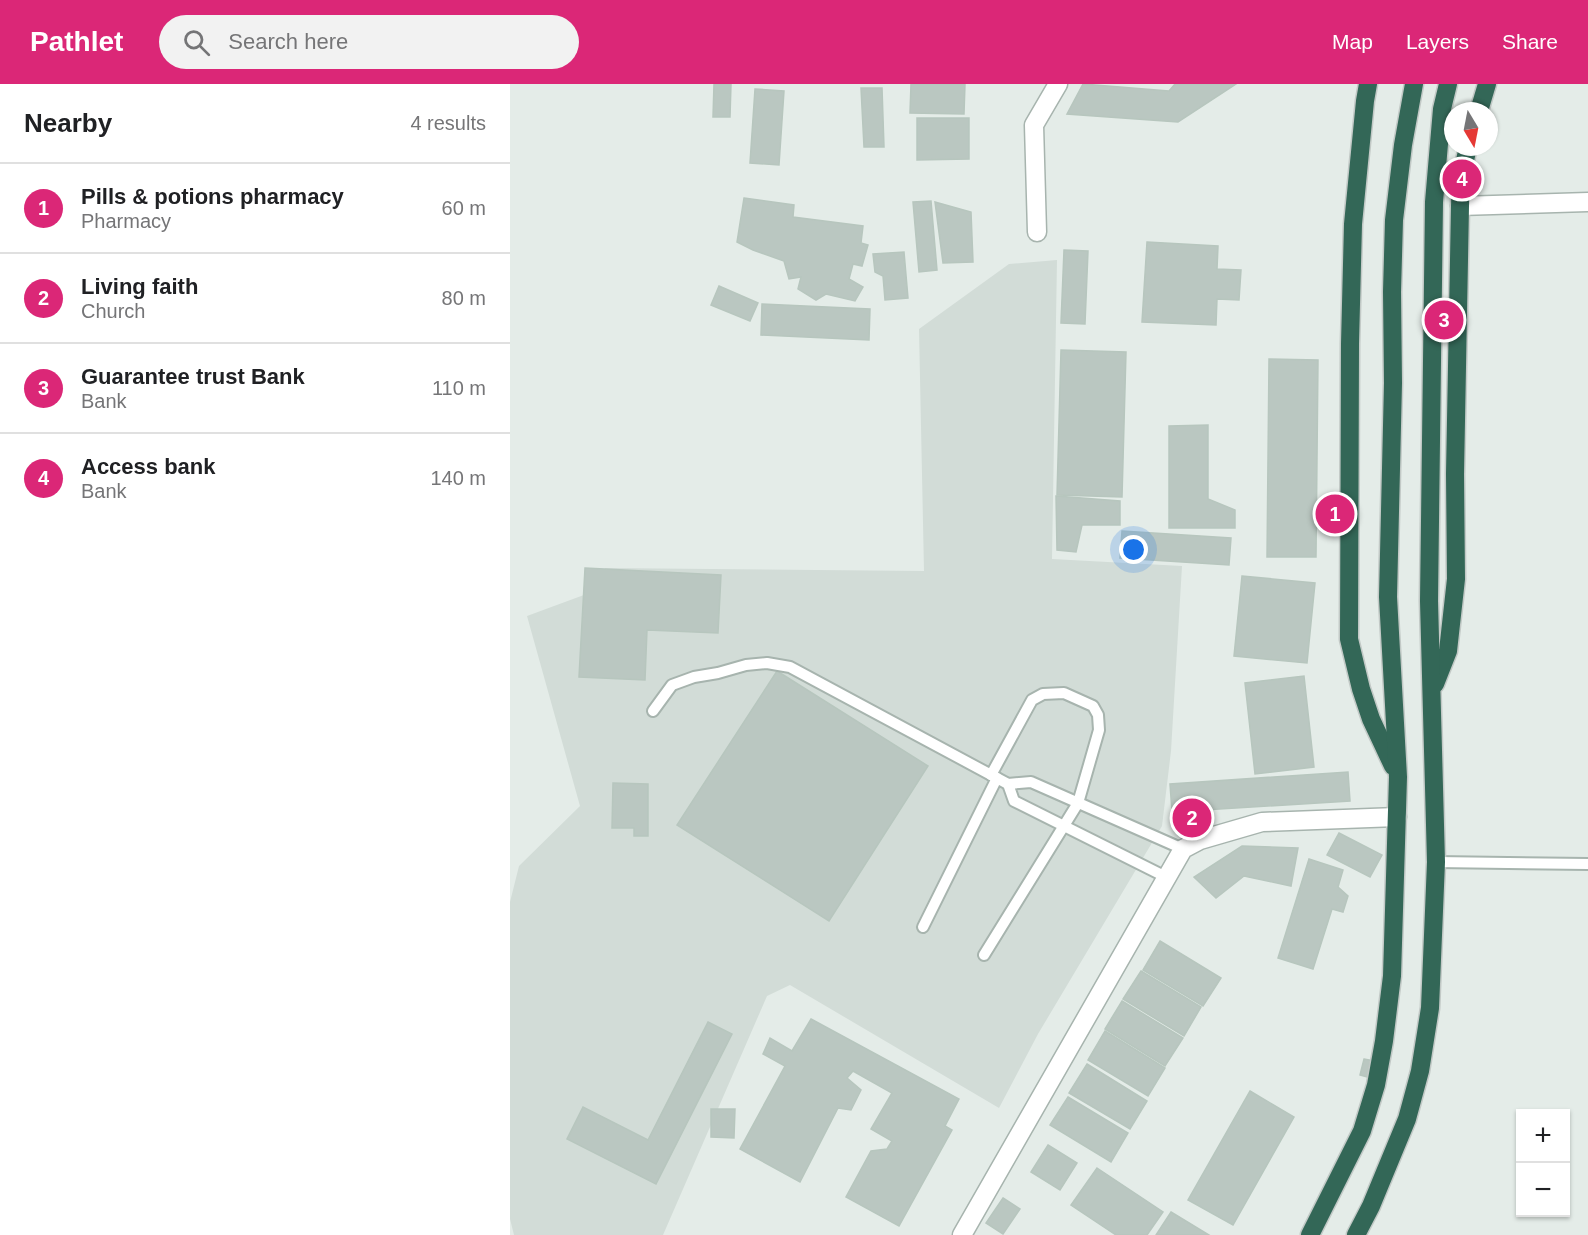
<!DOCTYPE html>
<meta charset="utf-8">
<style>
body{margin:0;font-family:Arial,sans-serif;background:#f2f2f2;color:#202124}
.controls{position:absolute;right:18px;bottom:18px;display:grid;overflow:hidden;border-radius:0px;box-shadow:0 2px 4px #0004}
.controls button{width:54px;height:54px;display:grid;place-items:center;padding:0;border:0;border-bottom:2px solid #e0e0e0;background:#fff;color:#202124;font:30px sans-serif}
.compass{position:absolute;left:934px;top:18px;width:54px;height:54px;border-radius:50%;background:#fff;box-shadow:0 2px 4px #0004;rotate:170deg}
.you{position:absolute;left:624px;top:466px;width:21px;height:21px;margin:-15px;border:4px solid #fff;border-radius:50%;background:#1a73e8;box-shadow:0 0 0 9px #1a73e833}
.badge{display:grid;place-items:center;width:39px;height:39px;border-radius:50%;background:#db2777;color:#fff;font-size:20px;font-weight:700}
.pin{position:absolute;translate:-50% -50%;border:3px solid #fff;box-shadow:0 2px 6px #0006}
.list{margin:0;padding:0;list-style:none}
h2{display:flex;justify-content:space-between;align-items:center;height:78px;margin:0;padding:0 24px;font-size:26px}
h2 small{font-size:20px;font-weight:400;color:#757577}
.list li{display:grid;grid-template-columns:39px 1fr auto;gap:18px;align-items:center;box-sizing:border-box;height:90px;padding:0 24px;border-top:2px solid #e0e0e0}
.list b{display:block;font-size:22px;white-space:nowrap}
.list p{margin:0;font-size:20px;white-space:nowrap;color:#757577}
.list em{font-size:20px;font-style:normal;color:#757577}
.icon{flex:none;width:33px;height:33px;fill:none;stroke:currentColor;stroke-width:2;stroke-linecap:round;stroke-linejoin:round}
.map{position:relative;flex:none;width:1078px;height:1151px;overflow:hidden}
header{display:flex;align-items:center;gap:36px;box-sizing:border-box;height:84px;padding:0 30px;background:#db2777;color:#fff}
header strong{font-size:28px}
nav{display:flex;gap:33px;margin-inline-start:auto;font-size:21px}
.search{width:420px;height:54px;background:#f2f2f2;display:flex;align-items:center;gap:15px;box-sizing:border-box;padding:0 21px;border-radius:33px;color:#757577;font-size:22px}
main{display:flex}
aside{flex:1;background:#fff}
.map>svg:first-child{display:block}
.built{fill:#d2dcd7}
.building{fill:#bac7c1;stroke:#b7c6be;stroke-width:1.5}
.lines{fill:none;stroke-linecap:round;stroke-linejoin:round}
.lane-casing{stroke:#a7b4ae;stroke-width:14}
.street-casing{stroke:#a7b4ae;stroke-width:21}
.highway-casing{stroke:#c2c9c6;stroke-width:21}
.lane{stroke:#fff;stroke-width:10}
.street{stroke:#fff;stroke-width:18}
.highway{stroke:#336757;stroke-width:18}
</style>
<header>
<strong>Pathlet</strong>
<div class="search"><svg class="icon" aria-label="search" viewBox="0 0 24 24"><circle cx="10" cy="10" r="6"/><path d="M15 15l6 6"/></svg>Search here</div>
<nav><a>Map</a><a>Layers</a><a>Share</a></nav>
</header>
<main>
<aside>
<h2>Nearby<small>4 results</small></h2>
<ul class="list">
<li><span class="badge">1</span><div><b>Pills &amp; potions pharmacy</b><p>Pharmacy</p></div><em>60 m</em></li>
<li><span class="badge">2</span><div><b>Living faith</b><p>Church</p></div><em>80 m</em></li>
<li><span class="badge">3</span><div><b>Guarantee trust Bank</b><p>Bank</p></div><em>110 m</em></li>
<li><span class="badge">4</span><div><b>Access bank</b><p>Bank</p></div><em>140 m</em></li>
</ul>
</aside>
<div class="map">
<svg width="1078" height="1151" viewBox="0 0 1078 1151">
<rect width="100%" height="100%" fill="#e4ece8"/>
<path class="built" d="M547,176L542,475L672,482L661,667L652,742L528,950L489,1024L280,901L257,912L153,1151H4L0,1135V818L9,782L70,722L17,532L82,508L95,484L414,487L409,245L499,180Z"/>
<g class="building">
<path d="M204,0H221L220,33H203Z"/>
<path d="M401,0H455L454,30L400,29Z"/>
<path d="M573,0L659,7L665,0H726L668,38L557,30Z"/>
<path d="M351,4H372L374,63H354Z"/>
<path d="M245,5L274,7L269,81L240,79Z"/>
<path d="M407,34H459V75L407,76Z"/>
<path d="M234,114L284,121L283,133L353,142L351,159L358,161L352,182L343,180L339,195L353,203L345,217L316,210L306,216L288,205L291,193L279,195L274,177L243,166L227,158Z"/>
<path d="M421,117L427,186L409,188L403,118Z"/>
<path d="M425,118L461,128L463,178L433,179Z"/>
<path d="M637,158L708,162L707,185L731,186L729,216L707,215L706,241L632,238Z"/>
<path d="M554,166L578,167L575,240L551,239Z"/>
<path d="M394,168L398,214L375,216L373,192L365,188L363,170Z"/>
<path d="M209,202L248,219L240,237L201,221Z"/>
<path d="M252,220L360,225L359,256L251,251Z"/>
<path d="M551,266L616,268L612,413L547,411Z"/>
<path d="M759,275L808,276L806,473H757Z"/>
<path d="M698,341V415L725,426V444H659V342Z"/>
<path d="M546,412L610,417V441H572L566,468L547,466Z"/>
<path d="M612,447L721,454L719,481L610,474Z"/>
<path d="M75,484L211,491L208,549L137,546L135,596L69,593Z"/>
<path d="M732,492L805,499L797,579L724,572Z"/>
<path d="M267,587L418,682L319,837L167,741Z"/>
<path d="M794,592L804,683L745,690L735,599Z"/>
<path d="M838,688L840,717L662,728L660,700Z"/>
<path d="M103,699L138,700V752H124V744H102Z"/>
<path d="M829,749L872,771L860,793L817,771Z"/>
<path d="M732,762L788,764L781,802L734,792L706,814L684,793Z"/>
<path d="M799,775L833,786L828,803L838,812L833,828L822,825L803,885L768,874Z"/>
<path d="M650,857L711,894L693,922L633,886Z"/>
<path d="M631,887L691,923L674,952L613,915Z"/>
<path d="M612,917L673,954L655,982L595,945Z"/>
<path d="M301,935L449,1015L435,1042L442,1046L389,1142L336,1113L361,1067L377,1065L382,1057L361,1045L382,1009L343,987L337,994L351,1006L341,1026L328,1024L290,1098L230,1065L275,982L253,970L260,954L282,967Z"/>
<path d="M198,938L222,950L146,1100L57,1055L73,1023L138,1056Z"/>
<path d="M595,947L655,984L638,1012L578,976Z"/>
<path d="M854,975L865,977L861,994L850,991Z"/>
<path d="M577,980L637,1017L620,1045L559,1009Z"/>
<path d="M740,1007L784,1033L723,1141L678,1116Z"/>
<path d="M558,1013L618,1049L601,1078L540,1041Z"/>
<path d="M201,1025H225L224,1054L201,1053Z"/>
<path d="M538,1061L567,1079L550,1106L521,1088Z"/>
<path d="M587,1084L653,1128L637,1151H606L561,1121Z"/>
<path d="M493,1114L510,1125L493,1150L476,1139Z"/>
<path d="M661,1128L699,1151H646Z"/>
</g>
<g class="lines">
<defs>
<g id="lane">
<path d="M143,627L162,601L184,593L208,589L236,581L257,579L280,583L498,700"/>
<path d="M926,778L1078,780"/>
<path d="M656,793L504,717L498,700L521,698L673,765"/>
<path d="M413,843L487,694"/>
<path d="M474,871L568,719L589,646L588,631L583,622L554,609L533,610L522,616L481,691"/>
</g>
<g id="street">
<path d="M950,122L1078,118"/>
<path d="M527,148L524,41L548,0"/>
<path d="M452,1151L673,765L690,756L752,738L887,733"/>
</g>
<g id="highway">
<path d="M858,0L855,17L843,140L840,260L839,555L851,605L861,635L883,682"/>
<path d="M969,27L977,0"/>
<path d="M925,600L938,567L946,495L945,390L950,122L951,94L958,63"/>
<path d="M800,1151L852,1047L866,1001L874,957L882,892L888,693L878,513L883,299L882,208L884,136L893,61L904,0"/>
<path d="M846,1151L861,1122L897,1035L910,987L920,924L926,778L919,517L924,118L932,25L938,0"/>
</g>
</defs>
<use href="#lane" class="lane-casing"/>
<use href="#street" class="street-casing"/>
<use href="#highway" class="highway-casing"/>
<use href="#lane" class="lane"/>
<use href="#street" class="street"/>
<use href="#highway" class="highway"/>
</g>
</svg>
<div class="controls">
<button>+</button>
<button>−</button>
</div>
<svg class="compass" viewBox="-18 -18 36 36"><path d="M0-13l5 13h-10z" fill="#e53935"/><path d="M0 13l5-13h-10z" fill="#757577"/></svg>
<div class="you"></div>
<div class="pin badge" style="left:825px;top:430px">1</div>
<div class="pin badge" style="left:682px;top:734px">2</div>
<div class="pin badge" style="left:934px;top:236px">3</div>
<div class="pin badge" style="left:952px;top:95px">4</div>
</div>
</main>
